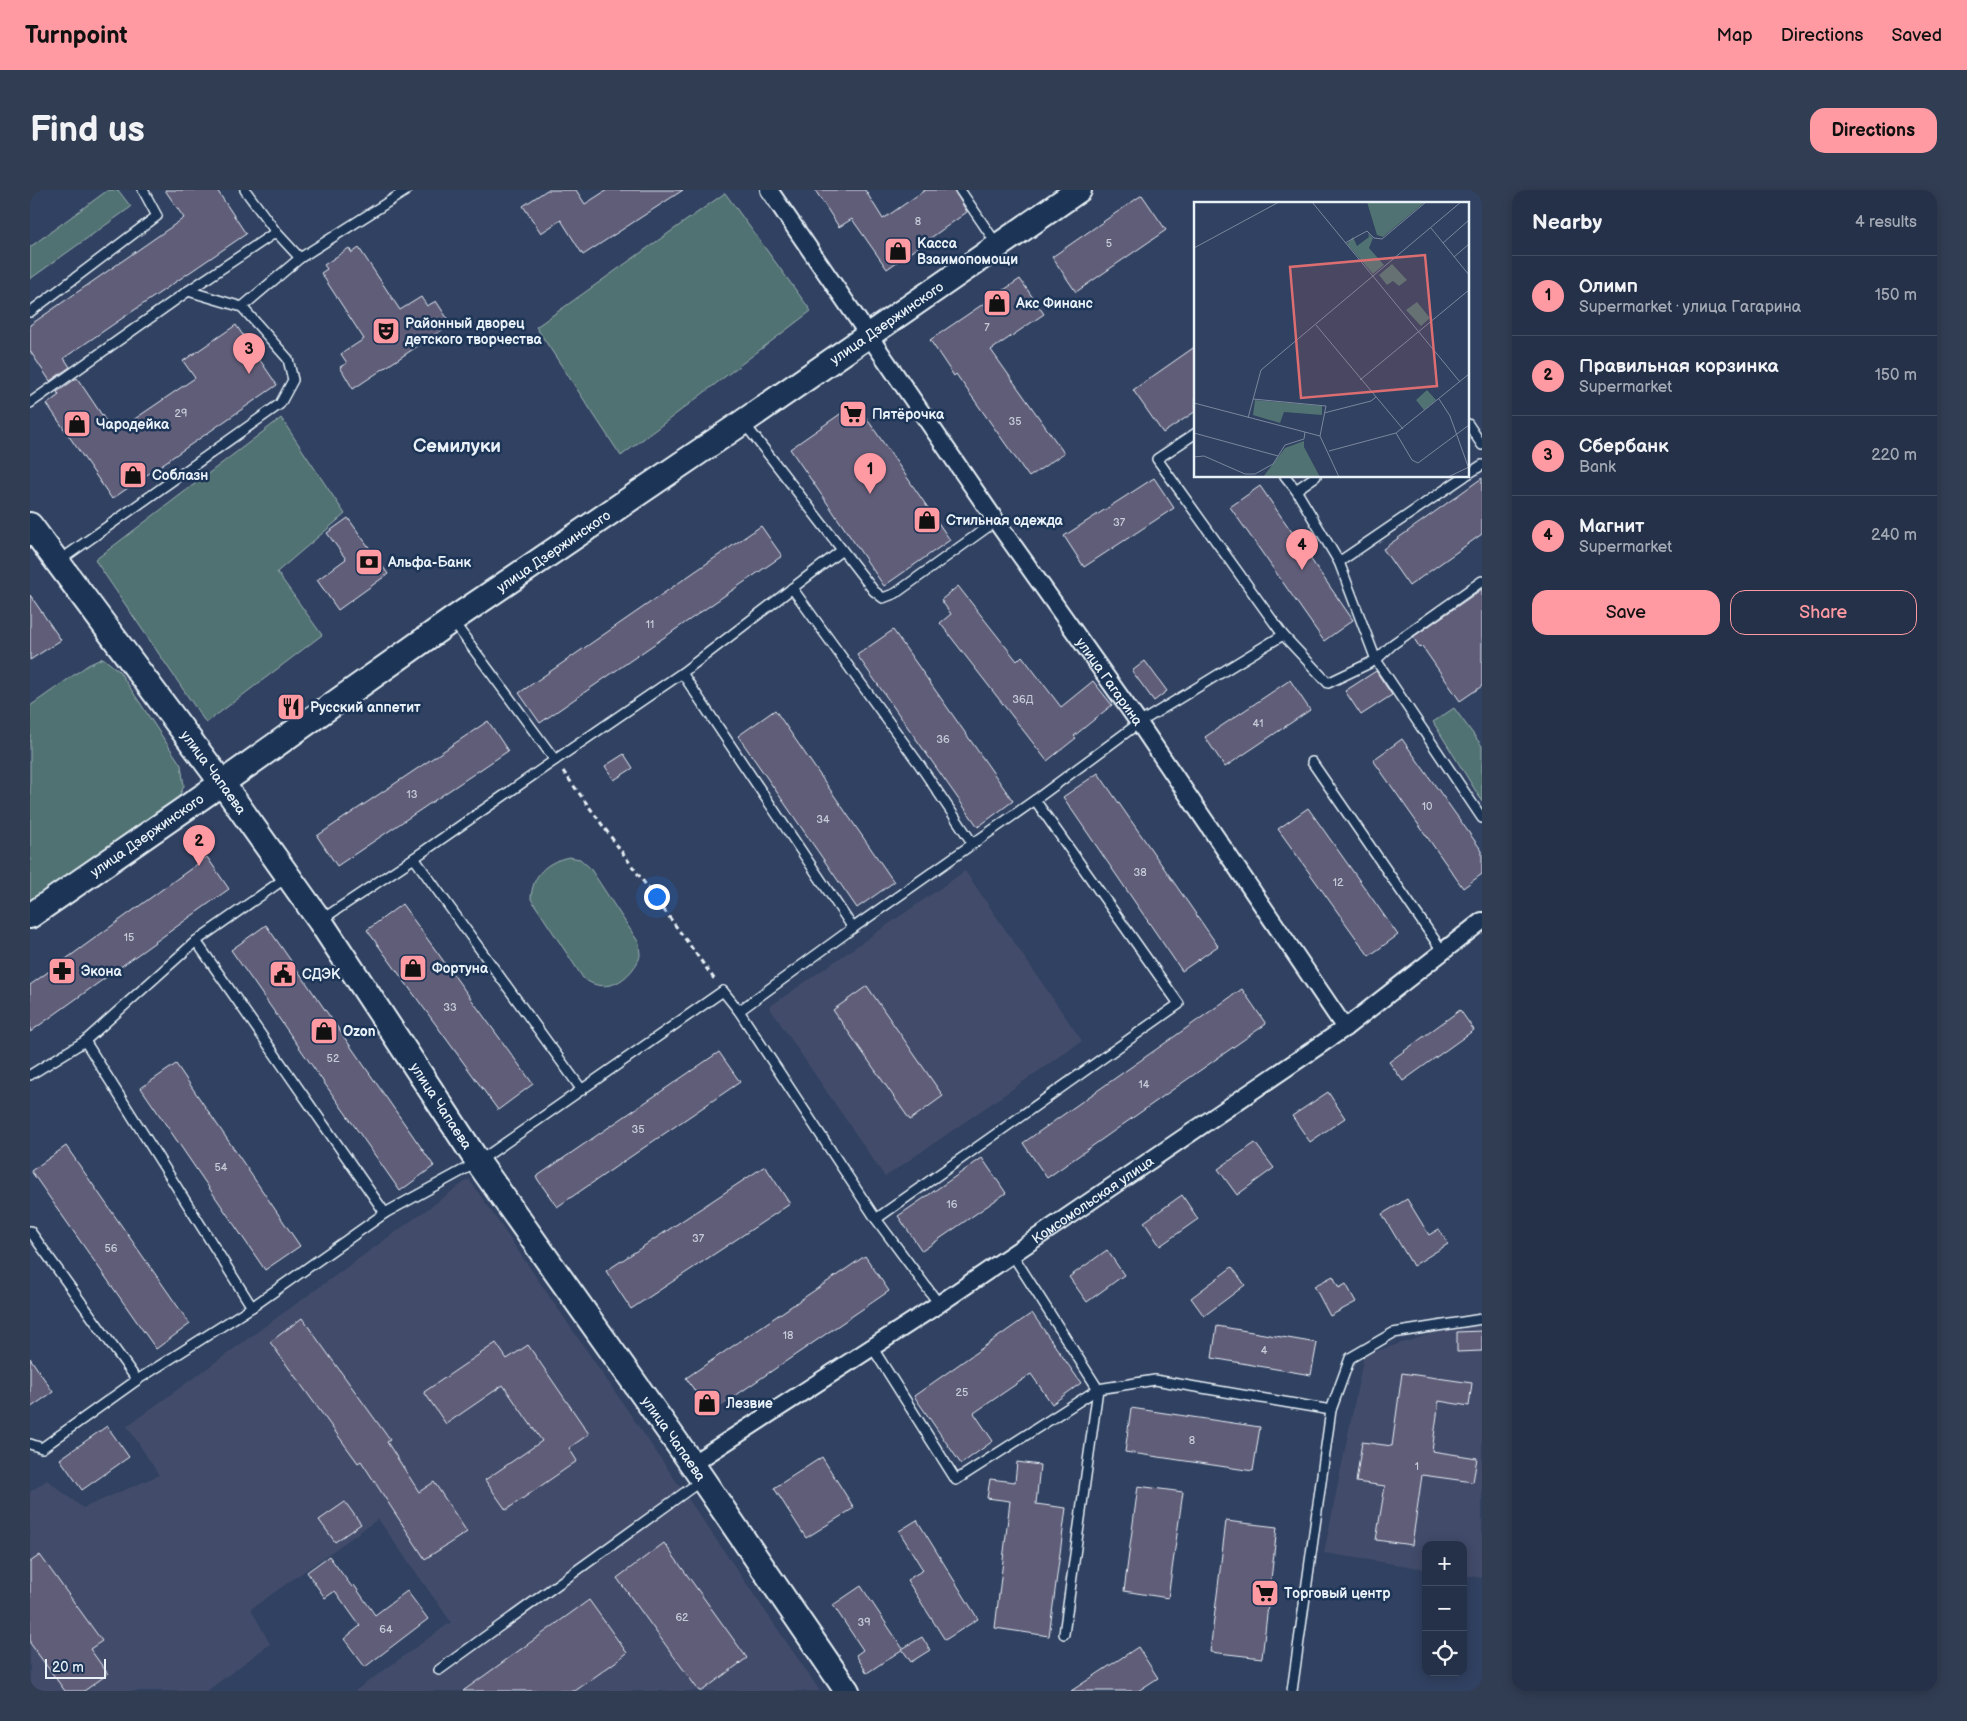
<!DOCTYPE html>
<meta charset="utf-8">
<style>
body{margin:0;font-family:"Balsamiq Sans",sans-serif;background:#313d53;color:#f1f3f6}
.controls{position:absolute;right:15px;bottom:15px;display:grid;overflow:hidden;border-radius:10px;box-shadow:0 2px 12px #0003}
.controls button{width:45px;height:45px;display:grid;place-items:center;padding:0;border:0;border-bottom:1px solid #424c61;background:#253149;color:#f1f3f6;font:25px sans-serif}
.scale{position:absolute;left:15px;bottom:12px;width:61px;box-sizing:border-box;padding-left:5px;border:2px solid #e8f1f8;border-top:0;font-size:14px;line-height:18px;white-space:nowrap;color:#e8f1f8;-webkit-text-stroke:4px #1d3557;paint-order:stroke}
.you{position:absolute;left:626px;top:706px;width:18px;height:18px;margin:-12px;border:4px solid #fff;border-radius:50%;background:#1a73e8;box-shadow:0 0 0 8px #1a73e833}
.badge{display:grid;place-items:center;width:32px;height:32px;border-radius:50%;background:#ff9aa2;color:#111;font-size:16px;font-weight:700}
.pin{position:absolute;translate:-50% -41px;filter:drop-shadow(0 1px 2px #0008)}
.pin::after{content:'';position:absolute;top:26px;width:18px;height:15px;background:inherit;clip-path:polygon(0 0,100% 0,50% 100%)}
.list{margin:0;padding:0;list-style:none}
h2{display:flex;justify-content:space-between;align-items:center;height:65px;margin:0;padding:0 20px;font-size:21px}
h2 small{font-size:16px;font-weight:400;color:#a3a9b4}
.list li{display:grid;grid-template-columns:32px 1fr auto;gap:15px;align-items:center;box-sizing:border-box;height:80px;padding:0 20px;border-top:1px solid #424c61}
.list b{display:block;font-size:19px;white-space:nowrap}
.list p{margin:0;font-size:16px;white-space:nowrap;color:#a3a9b4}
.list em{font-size:16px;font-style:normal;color:#a3a9b4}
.actions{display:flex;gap:10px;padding:15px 20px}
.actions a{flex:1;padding:11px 0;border:1px solid #ff9aa2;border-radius:15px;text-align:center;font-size:18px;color:#ff9aa2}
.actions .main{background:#ff9aa2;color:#111}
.icon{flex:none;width:28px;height:28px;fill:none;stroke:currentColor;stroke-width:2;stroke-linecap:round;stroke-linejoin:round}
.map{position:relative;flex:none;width:1452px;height:1501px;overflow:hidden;border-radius:15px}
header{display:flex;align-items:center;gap:30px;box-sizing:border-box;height:70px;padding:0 25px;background:#ff9aa2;color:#111}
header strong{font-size:24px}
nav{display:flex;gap:28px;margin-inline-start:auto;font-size:18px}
.intro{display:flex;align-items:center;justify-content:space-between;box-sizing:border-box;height:120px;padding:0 30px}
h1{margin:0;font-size:35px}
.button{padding:12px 22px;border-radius:15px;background:#ff9aa2;color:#111;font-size:18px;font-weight:700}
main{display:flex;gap:30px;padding:0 30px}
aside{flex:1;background:#253149;border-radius:15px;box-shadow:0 2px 12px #0003}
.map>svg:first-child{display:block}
.built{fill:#424c6b}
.green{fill:#517272;stroke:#9cb2b5}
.building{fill:#615d79;stroke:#e8f1f8}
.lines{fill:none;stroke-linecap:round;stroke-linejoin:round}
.lane-casing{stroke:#e8f1f8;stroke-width:12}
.street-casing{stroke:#e8f1f8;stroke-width:20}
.secondary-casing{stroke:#e8f1f8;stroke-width:28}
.path{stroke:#e8f1f8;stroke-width:3;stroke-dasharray:5 4;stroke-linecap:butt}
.lane{stroke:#1d3557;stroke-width:9}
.street{stroke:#1d3557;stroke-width:16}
.secondary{stroke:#1d3557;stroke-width:24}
.labels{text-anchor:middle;stroke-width:5;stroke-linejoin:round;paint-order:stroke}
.number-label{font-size:11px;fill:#c6ccd8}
.poi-label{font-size:14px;font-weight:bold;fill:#e8f1f8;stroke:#1d3557;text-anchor:start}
.street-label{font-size:14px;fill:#e8f1f8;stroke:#1d3557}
.district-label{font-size:19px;font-weight:bold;fill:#e8f1f8;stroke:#1d3557}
.inset-road{fill:none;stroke:#7a879d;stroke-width:1}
.view{fill:#dc6e71;fill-opacity:0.15;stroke:#dc6e71;stroke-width:2.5}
.inset-edge{fill:none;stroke:#e8f1f8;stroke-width:2.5}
</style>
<header>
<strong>Turnpoint</strong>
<nav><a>Map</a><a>Directions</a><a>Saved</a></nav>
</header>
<div class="intro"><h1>Find us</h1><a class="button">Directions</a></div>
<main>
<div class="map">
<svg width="1452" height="1501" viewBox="0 0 1452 1501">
<rect width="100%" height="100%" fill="#314161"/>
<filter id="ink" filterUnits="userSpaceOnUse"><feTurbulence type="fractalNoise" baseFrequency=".02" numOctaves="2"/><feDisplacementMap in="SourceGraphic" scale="10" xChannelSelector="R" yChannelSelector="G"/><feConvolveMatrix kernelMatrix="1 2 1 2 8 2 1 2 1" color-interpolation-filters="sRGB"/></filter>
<g filter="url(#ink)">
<g class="built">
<path d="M935,681L1052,851L855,987L739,817Z"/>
<path d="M439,989L790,1501H325L421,1432L348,1329L221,1419L240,1454L177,1501H0V1302L17,1290L53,1318L129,1285L97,1236Z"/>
<path d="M1426,1136H1452V1388L1433,1385V1355H1396V1379L1294,1363L1334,1165Z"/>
</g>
<g class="green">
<path d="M78,0H88L101,17L0,89V57Z"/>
<path d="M695,3L781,121L591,266L506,137Z"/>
<path d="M251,228L315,324L247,382L292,445L176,533L65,370Z"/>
<path d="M73,468L89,481L151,575L154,596L146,613L0,712V516L58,475Z"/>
<path d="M1424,518L1452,556V611L1403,532Z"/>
<path d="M539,667L550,669L560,678L609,753C609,757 610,762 610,765C610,769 606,775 603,779C590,796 571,802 553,788L501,709C502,685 516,672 539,667Z"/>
</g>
<g class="building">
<path d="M135,0H187L216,44L34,168L40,177L20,191L0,161V135L154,28Z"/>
<path d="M517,0H546L555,14L577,0H653L553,65L531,30L511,43L493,16Z"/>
<path d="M785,0H835L853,29L895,0H924L937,22L857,79L822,29L809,37Z"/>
<path d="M1112,5L1136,40L1046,102L1022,67Z"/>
<path d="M319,58L322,63L329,58L370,120L391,107L397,116L406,111L421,134L323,199L310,177L317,173L311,164L334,149L291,83L297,79L294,75Z"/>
<path d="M990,89L1014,124L961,160L1034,263L999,287L926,184L924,186L900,150Z"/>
<path d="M206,135L247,195L82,309L17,214L29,205L27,202L47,188L84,243L165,188L153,171Z"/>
<path d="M1166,156V221L1133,243L1103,200Z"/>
<path d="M826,213L920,350L854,396L760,259Z"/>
<path d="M1124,288L1144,318L1054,377L1034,346Z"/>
<path d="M1452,288V344L1379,396L1353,359Z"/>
<path d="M1230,296L1323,430L1294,451L1200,317Z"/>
<path d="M318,328L358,384L308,420L287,390L316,369L297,343Z"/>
<path d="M731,336L752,366L510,533L489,503Z"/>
<path d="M928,396L987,471L992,466L1031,517L1063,491L1082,515L1044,546L1046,548L1017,571L910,433L921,424L911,410Z"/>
<path d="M1452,399V496L1430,511L1392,456L1390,458L1383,447Z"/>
<path d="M0,405L31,450L0,470Z"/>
<path d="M863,440L983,611L948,637L827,465Z"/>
<path d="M1115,471L1137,501L1124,511L1102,481Z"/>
<path d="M1346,481L1362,505L1331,525L1315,501Z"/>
<path d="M1260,490L1280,520L1195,577L1175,547Z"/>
<path d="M745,520L864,692L827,718L708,546Z"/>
<path d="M458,531L478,561L307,676L287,646Z"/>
<path d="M1372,549L1452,661V684L1433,698L1343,570Z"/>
<path d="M594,564L603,578L584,590L575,576Z"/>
<path d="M1068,583L1188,756L1152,781L1033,607Z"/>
<path d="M1278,618L1368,745L1339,766L1248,639Z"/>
<path d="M177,667L199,699L0,842V795Z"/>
<path d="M372,714L503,894L468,920L337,740Z"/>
<path d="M236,735L404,976L370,1001L201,760Z"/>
<path d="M837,796L913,906L880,930L803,820Z"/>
<path d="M1212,799L1236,834L1017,988L993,953Z"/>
<path d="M1430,820L1444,840L1373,891L1359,872Z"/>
<path d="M689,862L710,892L527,1017L506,987Z"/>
<path d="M146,874L270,1056L235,1080L111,898Z"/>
<path d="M1298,902L1315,928L1280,952L1262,926Z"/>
<path d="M1225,953L1244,978L1207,1005L1188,979Z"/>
<path d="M36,956L160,1134L126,1159L1,981Z"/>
<path d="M952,968L976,1003L892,1061L868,1026Z"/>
<path d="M735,976L760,1014L601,1119L576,1081Z"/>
<path d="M1152,1005L1168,1029L1130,1056L1114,1032Z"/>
<path d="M1377,1009L1399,1045L1409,1039L1418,1054L1383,1076L1352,1024Z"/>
<path d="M1077,1060L1094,1085L1057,1112L1039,1087Z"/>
<path d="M835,1066L859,1101L680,1223L656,1188Z"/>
<path d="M1202,1077L1215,1095L1174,1126L1161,1108Z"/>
<path d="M1303,1086L1309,1098L1316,1094L1326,1112L1300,1126L1284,1096Z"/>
<path d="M1002,1123L1051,1193L1022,1214L1001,1184L944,1223L963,1251L931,1274L884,1206Z"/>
<path d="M272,1128L360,1250L357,1252L389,1302L404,1292L437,1342L395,1369L331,1271L328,1273L240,1152Z"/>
<path d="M1187,1136L1287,1153L1281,1185L1182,1168Z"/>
<path d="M1452,1141V1161L1427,1162V1142Z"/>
<path d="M466,1153L477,1169L498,1155L559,1244L539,1258L547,1271L476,1320L455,1290L512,1251L473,1195L416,1234L394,1202Z"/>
<path d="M0,1168L23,1202L0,1218Z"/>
<path d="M1372,1183L1442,1193L1439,1216L1409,1211L1402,1261L1447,1268L1443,1292L1392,1285L1382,1355L1346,1350L1355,1296L1326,1292L1332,1252L1362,1256Z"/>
<path d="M1101,1218L1230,1237L1223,1281L1095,1262Z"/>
<path d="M77,1236L99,1267L52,1300L30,1269Z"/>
<path d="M792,1267L824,1318L776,1348L744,1298Z"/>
<path d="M987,1272L1010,1275L1006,1314L1036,1318L1019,1446L965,1438L980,1311L957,1308L960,1289L985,1292Z"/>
<path d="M1108,1296L1153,1302L1138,1408L1094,1401Z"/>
<path d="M315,1312L331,1334L305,1352L289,1330Z"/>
<path d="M887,1330L948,1429L915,1450L877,1390L893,1380L869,1341Z"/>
<path d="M1196,1331L1247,1337L1232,1468L1180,1462Z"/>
<path d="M634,1353L717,1468L672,1501H669L587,1388Z"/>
<path d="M10,1365L72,1451L60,1459L78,1484L54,1501H35L0,1453V1372Z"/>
<path d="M299,1366L322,1397L324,1395L345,1425L377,1401L398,1429L335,1477L314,1449L330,1436L305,1401L295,1408L277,1382Z"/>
<path d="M831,1396L873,1459L837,1483L826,1465L833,1460L803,1415Z"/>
<path d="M559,1410L597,1463L584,1473L545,1501H433Z"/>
<path d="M892,1447L900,1460L881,1472L872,1459Z"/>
<path d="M1108,1457L1128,1488L1108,1501H1041Z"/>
</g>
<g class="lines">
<defs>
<g id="lane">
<path d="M215,0L246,42L270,68"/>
<path d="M930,0L968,56"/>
<path d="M158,101L212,117"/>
<path d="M0,122L127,26L113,0"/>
<path d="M0,213L158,101L246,42"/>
<path d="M714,233L844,401L853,408L866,403L966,331"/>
<path d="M1438,234L1452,255"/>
<path d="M1166,243L1127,269L1253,445"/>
<path d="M1438,284L1452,275"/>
<path d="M1255,286L1266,300"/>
<path d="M1286,286L1266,300L1309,372L1346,470L1452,628"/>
<path d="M29,371L250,214L263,190L258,169L212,117L270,68L377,0"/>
<path d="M1309,372L1435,286"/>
<path d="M762,398L889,574L943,654"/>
<path d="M652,483L823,738L1005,610L1109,533L1253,445L1298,493L1346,470L1363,454L1452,391"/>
<path d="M525,570L652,483L812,360"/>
<path d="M1282,572L1413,762"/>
<path d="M384,668L552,900"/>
<path d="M291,730L384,668L525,570L422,430"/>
<path d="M166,751L355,1023"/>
<path d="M709,821L823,738"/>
<path d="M55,851L222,1117"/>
<path d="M0,885L55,851L166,751L257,687"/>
<path d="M846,1029L1149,814L1005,610"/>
<path d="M0,1041L107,1190L12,1258L0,1254"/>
<path d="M842,1157L926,1290L1068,1199L982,1064"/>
<path d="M107,1190L222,1117L355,1023L448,972L693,801L709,821L846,1029L909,1114"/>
<path d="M1034,1444L1068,1199L1125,1190L1301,1220"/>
<path d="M409,1480L672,1290"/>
<path d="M1262,1501L1301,1220L1320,1168L1363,1143L1452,1129"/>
</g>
<g id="street">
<path id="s1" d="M739,0L966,331L1109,533L1315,838"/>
<path id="s2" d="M662,1274L909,1114L1315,838L1452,731"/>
</g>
<g id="secondary">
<path id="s3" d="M0,335L192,593L290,731L448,972L662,1274L817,1501"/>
<path id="s4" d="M0,726L192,593L422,430L713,232L1049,0"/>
</g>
</defs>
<use href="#lane" class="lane-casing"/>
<use href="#street" class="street-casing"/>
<use href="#secondary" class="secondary-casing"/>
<path class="path" d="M533,581L685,790"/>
<use href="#lane" class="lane"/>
<use href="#street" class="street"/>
<use href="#secondary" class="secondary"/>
</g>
</g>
<defs>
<symbol id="shop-square" viewBox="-11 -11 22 22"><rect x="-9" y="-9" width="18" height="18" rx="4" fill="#ff9aa2" stroke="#1d3557"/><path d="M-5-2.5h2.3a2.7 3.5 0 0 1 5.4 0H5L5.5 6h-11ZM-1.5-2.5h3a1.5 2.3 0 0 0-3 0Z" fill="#111"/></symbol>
<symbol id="theatre-square" viewBox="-11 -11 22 22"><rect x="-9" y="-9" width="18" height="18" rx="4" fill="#ff9aa2" stroke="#1d3557"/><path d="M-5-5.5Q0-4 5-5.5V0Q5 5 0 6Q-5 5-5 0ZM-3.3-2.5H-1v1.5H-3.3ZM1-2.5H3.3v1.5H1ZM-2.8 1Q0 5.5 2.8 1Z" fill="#111"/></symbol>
<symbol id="supermarket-square" viewBox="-11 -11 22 22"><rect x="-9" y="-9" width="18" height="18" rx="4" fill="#ff9aa2" stroke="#1d3557"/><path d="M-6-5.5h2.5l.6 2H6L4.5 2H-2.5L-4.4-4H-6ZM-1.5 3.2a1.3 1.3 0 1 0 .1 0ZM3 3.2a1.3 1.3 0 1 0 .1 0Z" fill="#111"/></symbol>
<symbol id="bank-square" viewBox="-11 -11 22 22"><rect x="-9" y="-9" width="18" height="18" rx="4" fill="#ff9aa2" stroke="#1d3557"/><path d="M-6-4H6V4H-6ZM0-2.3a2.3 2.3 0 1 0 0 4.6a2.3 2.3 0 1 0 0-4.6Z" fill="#111"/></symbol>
<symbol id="restaurant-square" viewBox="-11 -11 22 22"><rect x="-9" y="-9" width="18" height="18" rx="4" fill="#ff9aa2" stroke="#1d3557"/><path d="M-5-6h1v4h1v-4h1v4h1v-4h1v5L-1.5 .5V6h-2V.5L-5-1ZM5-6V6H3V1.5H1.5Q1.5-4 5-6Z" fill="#111"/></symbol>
<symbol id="pharmacy-square" viewBox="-11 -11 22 22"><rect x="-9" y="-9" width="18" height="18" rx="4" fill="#ff9aa2" stroke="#1d3557"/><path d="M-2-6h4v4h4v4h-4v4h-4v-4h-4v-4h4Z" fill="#111"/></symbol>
<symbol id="civic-square" viewBox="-11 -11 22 22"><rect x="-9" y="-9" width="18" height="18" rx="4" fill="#ff9aa2" stroke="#1d3557"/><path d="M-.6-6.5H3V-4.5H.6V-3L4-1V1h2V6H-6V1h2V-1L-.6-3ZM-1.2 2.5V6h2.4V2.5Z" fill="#111"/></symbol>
</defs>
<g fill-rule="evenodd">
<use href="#shop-square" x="852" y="45" width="32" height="32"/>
<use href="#shop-square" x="951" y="97" width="32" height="32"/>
<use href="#theatre-square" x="340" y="125" width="32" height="32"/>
<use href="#supermarket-square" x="807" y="208" width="32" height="32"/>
<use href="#shop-square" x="31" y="218" width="32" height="32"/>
<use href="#shop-square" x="87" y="269" width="32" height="32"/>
<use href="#shop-square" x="881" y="314" width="32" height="32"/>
<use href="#bank-square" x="323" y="356" width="32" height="32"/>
<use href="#restaurant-square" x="245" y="501" width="32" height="32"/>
<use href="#shop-square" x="367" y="762" width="32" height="32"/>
<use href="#pharmacy-square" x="16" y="765" width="32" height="32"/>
<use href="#civic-square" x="237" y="768" width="32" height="32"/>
<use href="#shop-square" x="278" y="825" width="32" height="32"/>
<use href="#shop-square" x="661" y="1197" width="32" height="32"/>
<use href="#supermarket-square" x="1219" y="1387" width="32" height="32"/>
</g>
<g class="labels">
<g class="number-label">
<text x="888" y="35">8</text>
<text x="1079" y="57">5</text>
<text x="957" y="141">7</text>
<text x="151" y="227">29</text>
<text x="985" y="235">35</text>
<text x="1089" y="336">37</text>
<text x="620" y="438">11</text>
<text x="993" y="513">36Д</text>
<text x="1228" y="537">41</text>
<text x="913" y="553">36</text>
<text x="382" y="608">13</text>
<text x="1397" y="620">10</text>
<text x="793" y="633">34</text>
<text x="1110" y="686">38</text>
<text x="1308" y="696">12</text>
<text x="99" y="751">15</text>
<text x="420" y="821">33</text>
<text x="303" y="872">52</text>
<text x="1114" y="898">14</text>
<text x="608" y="943">35</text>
<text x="191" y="981">54</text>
<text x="922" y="1018">16</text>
<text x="668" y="1052">37</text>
<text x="81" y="1062">56</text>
<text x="758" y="1149">18</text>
<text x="1234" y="1164">4</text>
<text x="932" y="1206">25</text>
<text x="1162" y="1254">8</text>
<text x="1387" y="1280">1</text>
<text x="652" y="1431">62</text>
<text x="834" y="1436">39</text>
<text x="356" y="1443">64</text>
</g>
<g class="poi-label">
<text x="887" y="58">Касса<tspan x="887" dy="16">Взаимопомощи</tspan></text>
<text x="986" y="118">Акс Финанс</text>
<text x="375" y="138">Районный дворец<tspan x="375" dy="16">детского творчества</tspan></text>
<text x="842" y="229">Пятёрочка</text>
<text x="66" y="239">Чародейка</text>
<text x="122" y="290">Соблазн</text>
<text x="916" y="335">Стильная одежда</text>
<text x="358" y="377">Альфа-Банк</text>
<text x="280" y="522">Русский аппетит</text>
<text x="402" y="783">Фортуна</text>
<text x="51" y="786">Экона</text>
<text x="272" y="789">СДЭК</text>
<text x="313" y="846">Ozon</text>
<text x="696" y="1218">Лезвие</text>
<text x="1254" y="1408">Торговый центр</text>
</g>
<g class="street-label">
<text dy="5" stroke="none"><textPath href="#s4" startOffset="1042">улица Дзержинского</textPath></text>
<text dy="5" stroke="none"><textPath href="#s4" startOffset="638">улица Дзержинского</textPath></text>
<text dy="5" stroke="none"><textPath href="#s1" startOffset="598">улица Гагарина</textPath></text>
<text dy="5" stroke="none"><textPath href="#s3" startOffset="308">улица Чапаева</textPath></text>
<text dy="5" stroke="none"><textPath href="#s4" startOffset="142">улица Дзержинского</textPath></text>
<text dy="5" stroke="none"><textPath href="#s3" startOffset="712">улица Чапаева</textPath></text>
<text dy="5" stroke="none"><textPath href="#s2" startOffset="480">Комсомольская улица</textPath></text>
<text dy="5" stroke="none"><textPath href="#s3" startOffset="1118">улица Чапаева</textPath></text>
</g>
<g class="district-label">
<text x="427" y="262">Семилуки</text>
</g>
</g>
<g transform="translate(1164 12)">
<rect width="275" height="275" fill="#314161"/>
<path d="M173,0H231L189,35L183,33ZM174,31L179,36L175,46L190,63L179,72L153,42L159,35L163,44L175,35ZM198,62L213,78L205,84L199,79L193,83L185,73ZM223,100L236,116L227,124L212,108ZM233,188L242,198L230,208L222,198ZM61,198L128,204V213L90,210L86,221L59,213ZM110,239V245L126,275H69L91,246Z" fill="#517272"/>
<path class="inset-road" d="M118,0L266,180M237,26L275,73M151,41L173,29L180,36L188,37L232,0M249,41L275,18M0,46L85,0M260,55L275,42M122,123L209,227M166,178L275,88M59,197L132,204L126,234M245,197L256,214L275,267M0,201L126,234M130,211L177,199L182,195M54,216L67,168L267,0M0,231L84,254M202,231L218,258L224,261L275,223M126,234L145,275M135,249L202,231L275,172M0,255L10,254L51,272H61L79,262L91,243L110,237L111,230M254,275L275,265"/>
<path class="view" d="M231,53L243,184L107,196L96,65Z"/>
<rect width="275" height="275" class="inset-edge"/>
</g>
</svg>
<div class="controls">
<button>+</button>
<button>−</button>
<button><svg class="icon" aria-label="locate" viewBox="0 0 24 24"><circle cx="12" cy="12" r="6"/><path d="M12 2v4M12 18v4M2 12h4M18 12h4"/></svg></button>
</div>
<div class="scale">20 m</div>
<div class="you"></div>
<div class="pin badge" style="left:840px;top:304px">1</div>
<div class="pin badge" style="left:169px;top:676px">2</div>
<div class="pin badge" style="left:219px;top:184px">3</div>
<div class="pin badge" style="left:1272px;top:380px">4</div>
</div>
<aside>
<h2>Nearby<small>4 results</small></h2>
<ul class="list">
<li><span class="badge">1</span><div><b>Олимп</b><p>Supermarket · улица Гагарина</p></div><em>150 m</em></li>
<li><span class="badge">2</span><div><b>Правильная корзинка</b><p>Supermarket</p></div><em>150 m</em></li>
<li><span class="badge">3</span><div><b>Сбербанк</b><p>Bank</p></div><em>220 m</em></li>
<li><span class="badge">4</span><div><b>Магнит</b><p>Supermarket</p></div><em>240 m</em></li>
</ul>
<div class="actions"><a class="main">Save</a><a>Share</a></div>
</aside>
</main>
